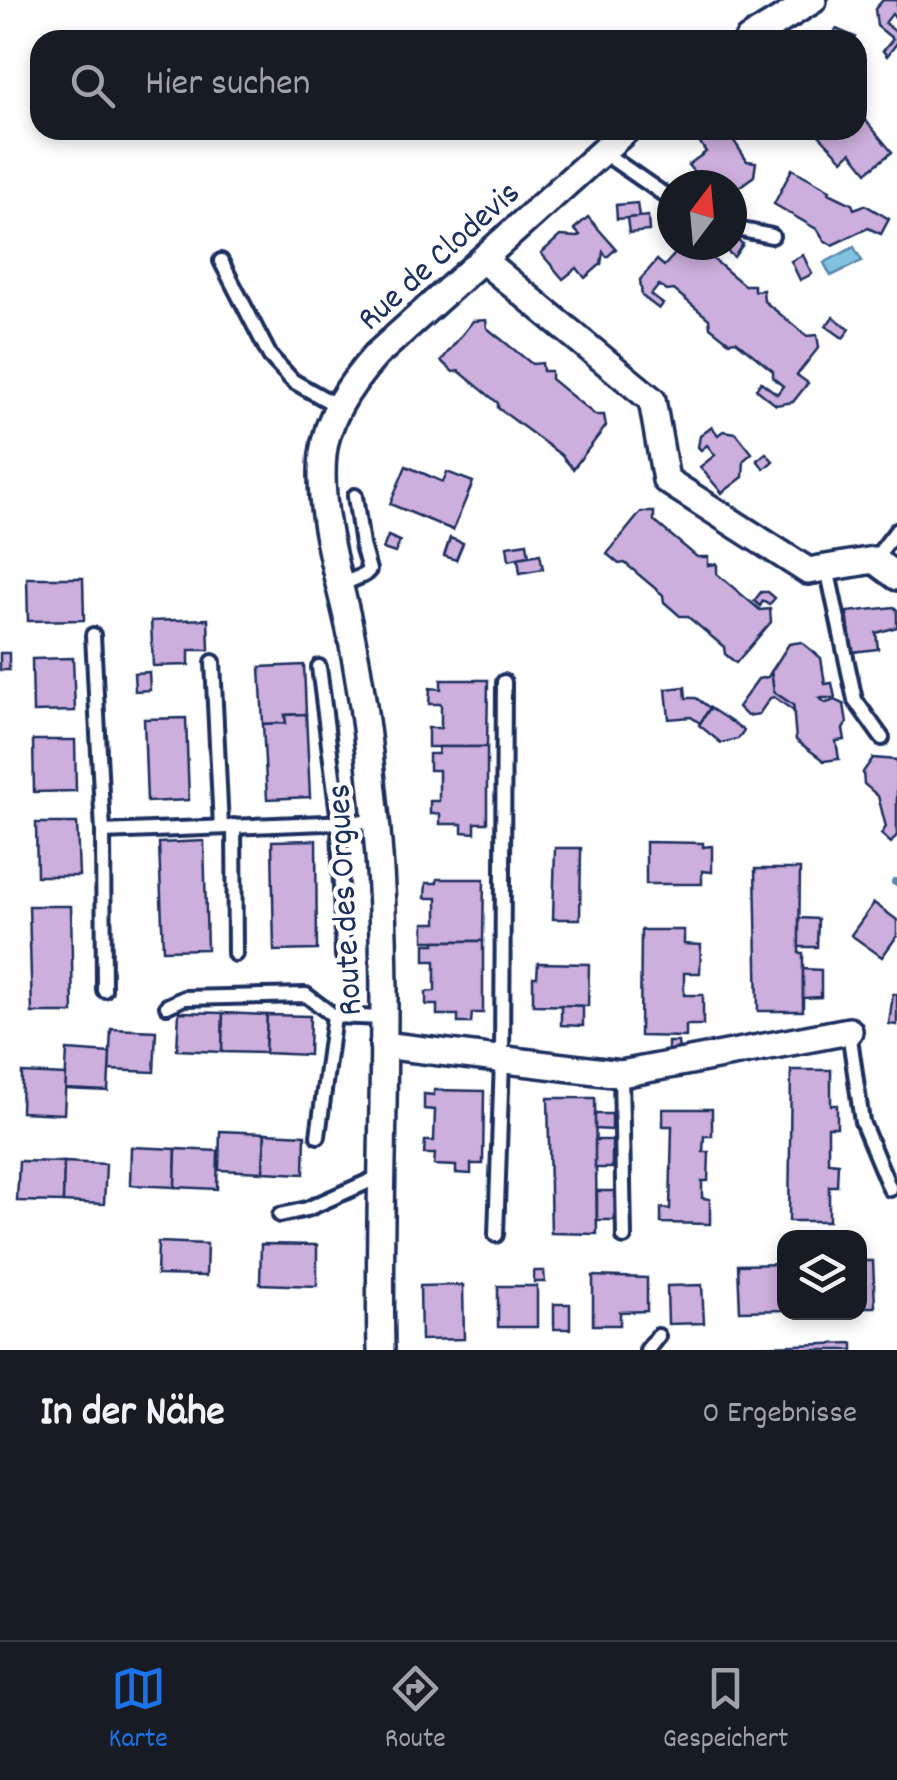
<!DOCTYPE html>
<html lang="de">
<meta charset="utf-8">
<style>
body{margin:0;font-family:Dekko,sans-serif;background:#242831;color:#f1f3f6}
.controls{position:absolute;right:30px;bottom:30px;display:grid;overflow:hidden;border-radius:20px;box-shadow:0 5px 15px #0003}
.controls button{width:90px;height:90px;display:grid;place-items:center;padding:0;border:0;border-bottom:2px solid #363941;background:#171b24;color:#f1f3f6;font:50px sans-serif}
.compass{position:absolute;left:657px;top:170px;width:90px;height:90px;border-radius:50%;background:#171b24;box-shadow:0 5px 15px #0003;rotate:16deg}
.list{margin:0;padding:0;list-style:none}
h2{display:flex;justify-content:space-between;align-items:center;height:130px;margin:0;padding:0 40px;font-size:42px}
h2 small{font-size:32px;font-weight:400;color:#9ea1a6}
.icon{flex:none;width:55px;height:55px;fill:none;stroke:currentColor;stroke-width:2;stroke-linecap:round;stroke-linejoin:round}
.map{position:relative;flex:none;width:897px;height:1350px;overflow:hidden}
.search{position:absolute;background:#171b24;box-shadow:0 5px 15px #0003;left:30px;right:30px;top:30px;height:110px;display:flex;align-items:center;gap:25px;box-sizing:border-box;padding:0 35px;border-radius:30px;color:#9ea1a6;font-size:38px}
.sheet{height:290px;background:#171b24}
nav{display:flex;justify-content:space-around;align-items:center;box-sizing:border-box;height:140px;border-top:2px solid #363941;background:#171b24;font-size:28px;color:#9ea1a6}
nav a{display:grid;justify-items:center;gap:5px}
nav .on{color:#1a73e8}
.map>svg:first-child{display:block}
.water{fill:#81c2e2;stroke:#5887ad;stroke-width:2.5}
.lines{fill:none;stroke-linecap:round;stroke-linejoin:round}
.stream{stroke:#5887ad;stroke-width:8}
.building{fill:#ccafdc;stroke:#1b2f5e;stroke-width:2.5}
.service-casing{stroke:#1b2f5e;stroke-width:20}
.minor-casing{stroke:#1b2f5e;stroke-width:32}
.service{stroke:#fff;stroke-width:12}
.minor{stroke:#fff;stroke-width:25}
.labels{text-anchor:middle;stroke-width:9;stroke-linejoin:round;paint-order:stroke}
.street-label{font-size:35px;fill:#1b2f5e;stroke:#fff}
</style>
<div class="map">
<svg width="897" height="1350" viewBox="0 0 897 1350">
<rect width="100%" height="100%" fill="#fff"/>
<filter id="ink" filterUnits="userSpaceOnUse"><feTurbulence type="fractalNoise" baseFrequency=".01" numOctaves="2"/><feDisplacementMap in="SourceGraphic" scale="20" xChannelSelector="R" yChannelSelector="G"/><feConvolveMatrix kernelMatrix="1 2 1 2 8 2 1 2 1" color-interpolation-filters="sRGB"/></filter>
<g filter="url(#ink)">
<path class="water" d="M854,247L862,261L831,276L824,263Z"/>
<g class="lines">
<path class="stream" d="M895,882H897"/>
</g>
<g class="building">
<path d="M883,0H897V19L892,14L885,23L897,33V43L887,56L883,51L893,39L877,26L875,9Z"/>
<path d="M836,29L855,37L854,40H831Z"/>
<path d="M857,110L892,152L867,172L851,152L843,160L817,133L820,130H857Z"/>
<path d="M705,130H727L747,161L756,162L754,176L732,192V185H705L688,165L706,152L696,136Z"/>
<path d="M792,169L830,190L829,193L852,204L854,209L865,205L889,219L881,234L868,228L832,245L824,240L818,230L774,204Z"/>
<path d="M637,203L639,217L617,219L616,205Z"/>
<path d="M648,216L649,231L629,233L627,218Z"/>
<path d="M588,217L616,249L607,257L603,252L601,264L585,278L577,268L563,279L541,253L560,236L577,237L580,235L574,229Z"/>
<path d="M732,237L743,244L734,257L723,248L732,245Z"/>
<path d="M683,245H700L701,249L744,285H754V291L763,290L764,301L807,336L817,335L819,347L797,375L808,383L793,402L776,405L756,389L761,382L777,394L783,386L773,378V371L736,341L729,342L710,327L709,319L674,290L667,291L659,285L651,295L663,304L659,309L642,296L640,280L657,260L664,266Z"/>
<path d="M803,255L812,274L800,280L791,261Z"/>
<path d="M833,317L850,329L843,338L826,326Z"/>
<path d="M486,320L487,328L532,364L542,363L543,371H551V379L595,415H604L606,426L573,469L561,455L498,408V403L459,371L453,372L441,361L473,321Z"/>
<path d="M712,427L718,435L723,431L736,433L752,453L744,460L743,477L722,493L700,467L715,455L707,445L701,450L698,447L700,436Z"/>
<path d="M766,453L773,461L764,469L757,460Z"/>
<path d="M406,466L443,482L447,472L473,482L453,530L390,504Z"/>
<path d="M641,512H654V521L697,557H708V565L717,564V574L760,610L770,609L771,622L736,663L725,654L724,647L687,616H680L664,602L663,595L625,563L619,564L607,554Z"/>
<path d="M388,536L400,541L395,553L383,549Z"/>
<path d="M450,538L463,543L456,560L444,556Z"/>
<path d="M527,543L529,556L509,560L507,546Z"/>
<path d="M540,554L543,569L520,573L518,558Z"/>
<path d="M27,578H83L84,620L28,621Z"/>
<path d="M761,592H768L775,598L769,605L763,601L760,606L754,601Z"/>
<path d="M894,607L897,610V627L876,633L878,649L852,652L847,612Z"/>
<path d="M208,619L209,650H189V665L153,666L151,621Z"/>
<path d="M801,642L821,658L825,684L832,683L835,698H819L826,703L835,700L844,704L847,723L843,729L845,740L836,741L839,759L824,761L796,740L793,705L774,692L771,672L789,644Z"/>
<rect x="0" y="653" width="9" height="17"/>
<path d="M73,658L75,711L33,712L32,659Z"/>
<path d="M304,665L306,714L285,715L286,723L263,724L260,667Z"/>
<path d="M149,672L150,690L135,691L134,673Z"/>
<path d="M771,672L774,692L793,705L794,711L774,697L770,698L759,714L747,716L738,707L758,679L768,677Z"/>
<path d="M441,680H488L487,747H428V728H441V704H429L430,688L441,689Z"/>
<path d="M685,687L686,698H696L710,708L700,723L691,717L669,719L666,689Z"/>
<path d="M710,708L744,730L738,739L721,743L699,725Z"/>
<path d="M306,714L310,797L267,799L263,724L286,723L285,715Z"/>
<path d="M186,718L189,800L147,802L144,719Z"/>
<path d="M33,740H75L76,791L34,792Z"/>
<path d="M439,747H487V823H475V833L462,832V824H440V814H430V801H439V770H429V754H438Z"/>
<path d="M873,758L897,760V835L891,843L881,834L886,827L878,796L864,784L863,772Z"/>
<path d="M36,823H77L79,876H37Z"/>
<path d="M316,840L317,950L274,951L272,841Z"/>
<path d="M204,841L207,949L163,950L159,843Z"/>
<path d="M646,842L703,843V847L712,846V872L702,871V884H646Z"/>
<path d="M555,848H581L580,919H553Z"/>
<path d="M755,869H800L799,953H803V1011H758Z"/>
<path d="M437,879H484L483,941H424V923H437V898H425L426,883H437Z"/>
<path d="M874,903L897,920V936L882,957L851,935Z"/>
<path d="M29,906H71L73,1013H32Z"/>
<path d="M799,918L818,919L817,947H799Z"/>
<path d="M641,930H684V944L701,945L700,973H684V995H703V1025H686V1037L640,1036Z"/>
<path d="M435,941H483V1013H472L471,1023H458V1015H437V1005H426V992L435,991V961H425V944H435Z"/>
<path d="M538,963L589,964L588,1006L533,1005V977H537Z"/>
<path d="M803,969L821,970V997L803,998Z"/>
<path d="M893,994H897V1025L889,1024Z"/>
<path d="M561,1005L583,1006V1026L561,1025Z"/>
<path d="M179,1012L223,1013L222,1052L177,1050Z"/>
<path d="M223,1013L267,1015L265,1053L222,1052Z"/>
<path d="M267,1015L310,1016L309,1055L265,1053Z"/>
<path d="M111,1029L156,1031L154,1072L109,1070Z"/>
<path d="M668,1042H678L679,1051L668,1052Z"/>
<path d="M67,1050L110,1053L108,1091L65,1089Z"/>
<path d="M791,1070H831V1105H837V1127H828V1162L838,1163L837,1186H829V1221H789Z"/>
<path d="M22,1073L66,1075L64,1114L21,1112Z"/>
<path d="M434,1090L484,1091L483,1164H471V1174L456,1173V1166L434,1165L435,1154H424L425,1141H434L435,1110L424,1109V1094L434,1095Z"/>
<path d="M548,1098H595L597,1234L551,1233Z"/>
<path d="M663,1109H712V1136H704L703,1152H709L708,1181H702V1198L710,1199V1224L661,1223V1208L670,1209L672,1126H663Z"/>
<path d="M595,1114H612V1130L595,1129Z"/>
<path d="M220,1131L265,1133L263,1172L219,1170Z"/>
<path d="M265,1133L305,1135L304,1174L263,1172Z"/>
<rect x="595" y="1140" width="17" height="28"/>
<path d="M131,1147L176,1149L175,1187L130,1185Z"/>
<path d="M176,1149L218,1151L217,1189L175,1187Z"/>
<path d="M19,1161L64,1162L63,1202L17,1201Z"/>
<path d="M64,1162L106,1164L104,1204L63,1202Z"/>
<rect x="597" y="1191" width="18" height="29"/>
<path d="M158,1242L207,1244L206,1276L157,1275Z"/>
<path d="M261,1244L317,1245V1286L260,1284Z"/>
<path d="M860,1261H873L875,1307H860Z"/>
<path d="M784,1264V1310L740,1311L738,1265Z"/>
<path d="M534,1271H544L545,1282H534Z"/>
<path d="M593,1276L647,1278V1311L620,1312V1325H593Z"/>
<path d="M463,1285L464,1339L421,1340L420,1286Z"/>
<path d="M702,1285L704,1323L668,1324L667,1286Z"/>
<rect x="498" y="1286" width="39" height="41"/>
<rect x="554" y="1304" width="16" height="25"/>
<path d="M853,1343V1350H740V1347Z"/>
</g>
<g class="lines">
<defs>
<g id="service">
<path d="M601,151L672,200"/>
<path d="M732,228L772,236"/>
<path d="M221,261L270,356L293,381L339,407"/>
<path d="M874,560L897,530"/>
<path d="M827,568L855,700L882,738"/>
<path d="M340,585L364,575L369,570L362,545L355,496"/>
<path d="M93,635L103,832L376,821"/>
<path d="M213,662L221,827"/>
<path d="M319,667L339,822L343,956"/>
<path d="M234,826L235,954"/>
<path d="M103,832L104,990"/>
<path d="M167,1006L184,998L306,995L334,1016L383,1018"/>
<path d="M849,1031L862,1122L890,1189"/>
<path d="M621,1074L624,1237"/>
<path d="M318,1136L334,1016"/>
<path d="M280,1215L307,1209L381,1176"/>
<path d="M496,1235L502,1060L504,682"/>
<path d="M647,1350L658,1336"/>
</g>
<g id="minor">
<path d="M748,40L813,0"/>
<path d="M484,261L652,400L666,480L808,571L874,560L897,577"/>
<path d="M383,1045L621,1074L849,1031"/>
<path d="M381,1350C377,1174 393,996 376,820C370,760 364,700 352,640C340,579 317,517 323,454C327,416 352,382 376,355L626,130"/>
</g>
</defs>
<use href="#service" class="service-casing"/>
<use href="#minor" class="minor-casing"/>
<use href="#service" class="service"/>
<use href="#minor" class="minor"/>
</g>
</g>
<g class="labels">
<g class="street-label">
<text transform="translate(437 254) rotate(-42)" y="12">Rue de Clodevis</text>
<text transform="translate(342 900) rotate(-93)" y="12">Route des Orgues</text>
</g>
</g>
</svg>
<div class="controls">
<button><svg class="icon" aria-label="layers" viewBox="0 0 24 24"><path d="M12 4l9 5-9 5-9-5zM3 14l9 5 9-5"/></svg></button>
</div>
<svg class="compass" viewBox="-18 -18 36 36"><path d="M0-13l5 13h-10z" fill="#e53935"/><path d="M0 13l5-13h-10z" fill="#9ea1a6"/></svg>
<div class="search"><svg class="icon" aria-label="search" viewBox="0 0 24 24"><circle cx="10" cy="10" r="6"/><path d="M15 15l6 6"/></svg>Hier suchen</div>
</div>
<section class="sheet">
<h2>In der Nähe<small>0 Ergebnisse</small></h2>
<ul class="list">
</ul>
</section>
<nav>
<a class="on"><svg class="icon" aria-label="map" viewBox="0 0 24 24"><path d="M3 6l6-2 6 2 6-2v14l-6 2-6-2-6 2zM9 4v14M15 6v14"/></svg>Karte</a>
<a><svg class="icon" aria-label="directions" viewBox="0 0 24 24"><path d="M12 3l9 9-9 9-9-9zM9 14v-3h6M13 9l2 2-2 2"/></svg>Route</a>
<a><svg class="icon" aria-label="saved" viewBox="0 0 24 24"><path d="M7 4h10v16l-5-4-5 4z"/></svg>Gespeichert</a>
</nav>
